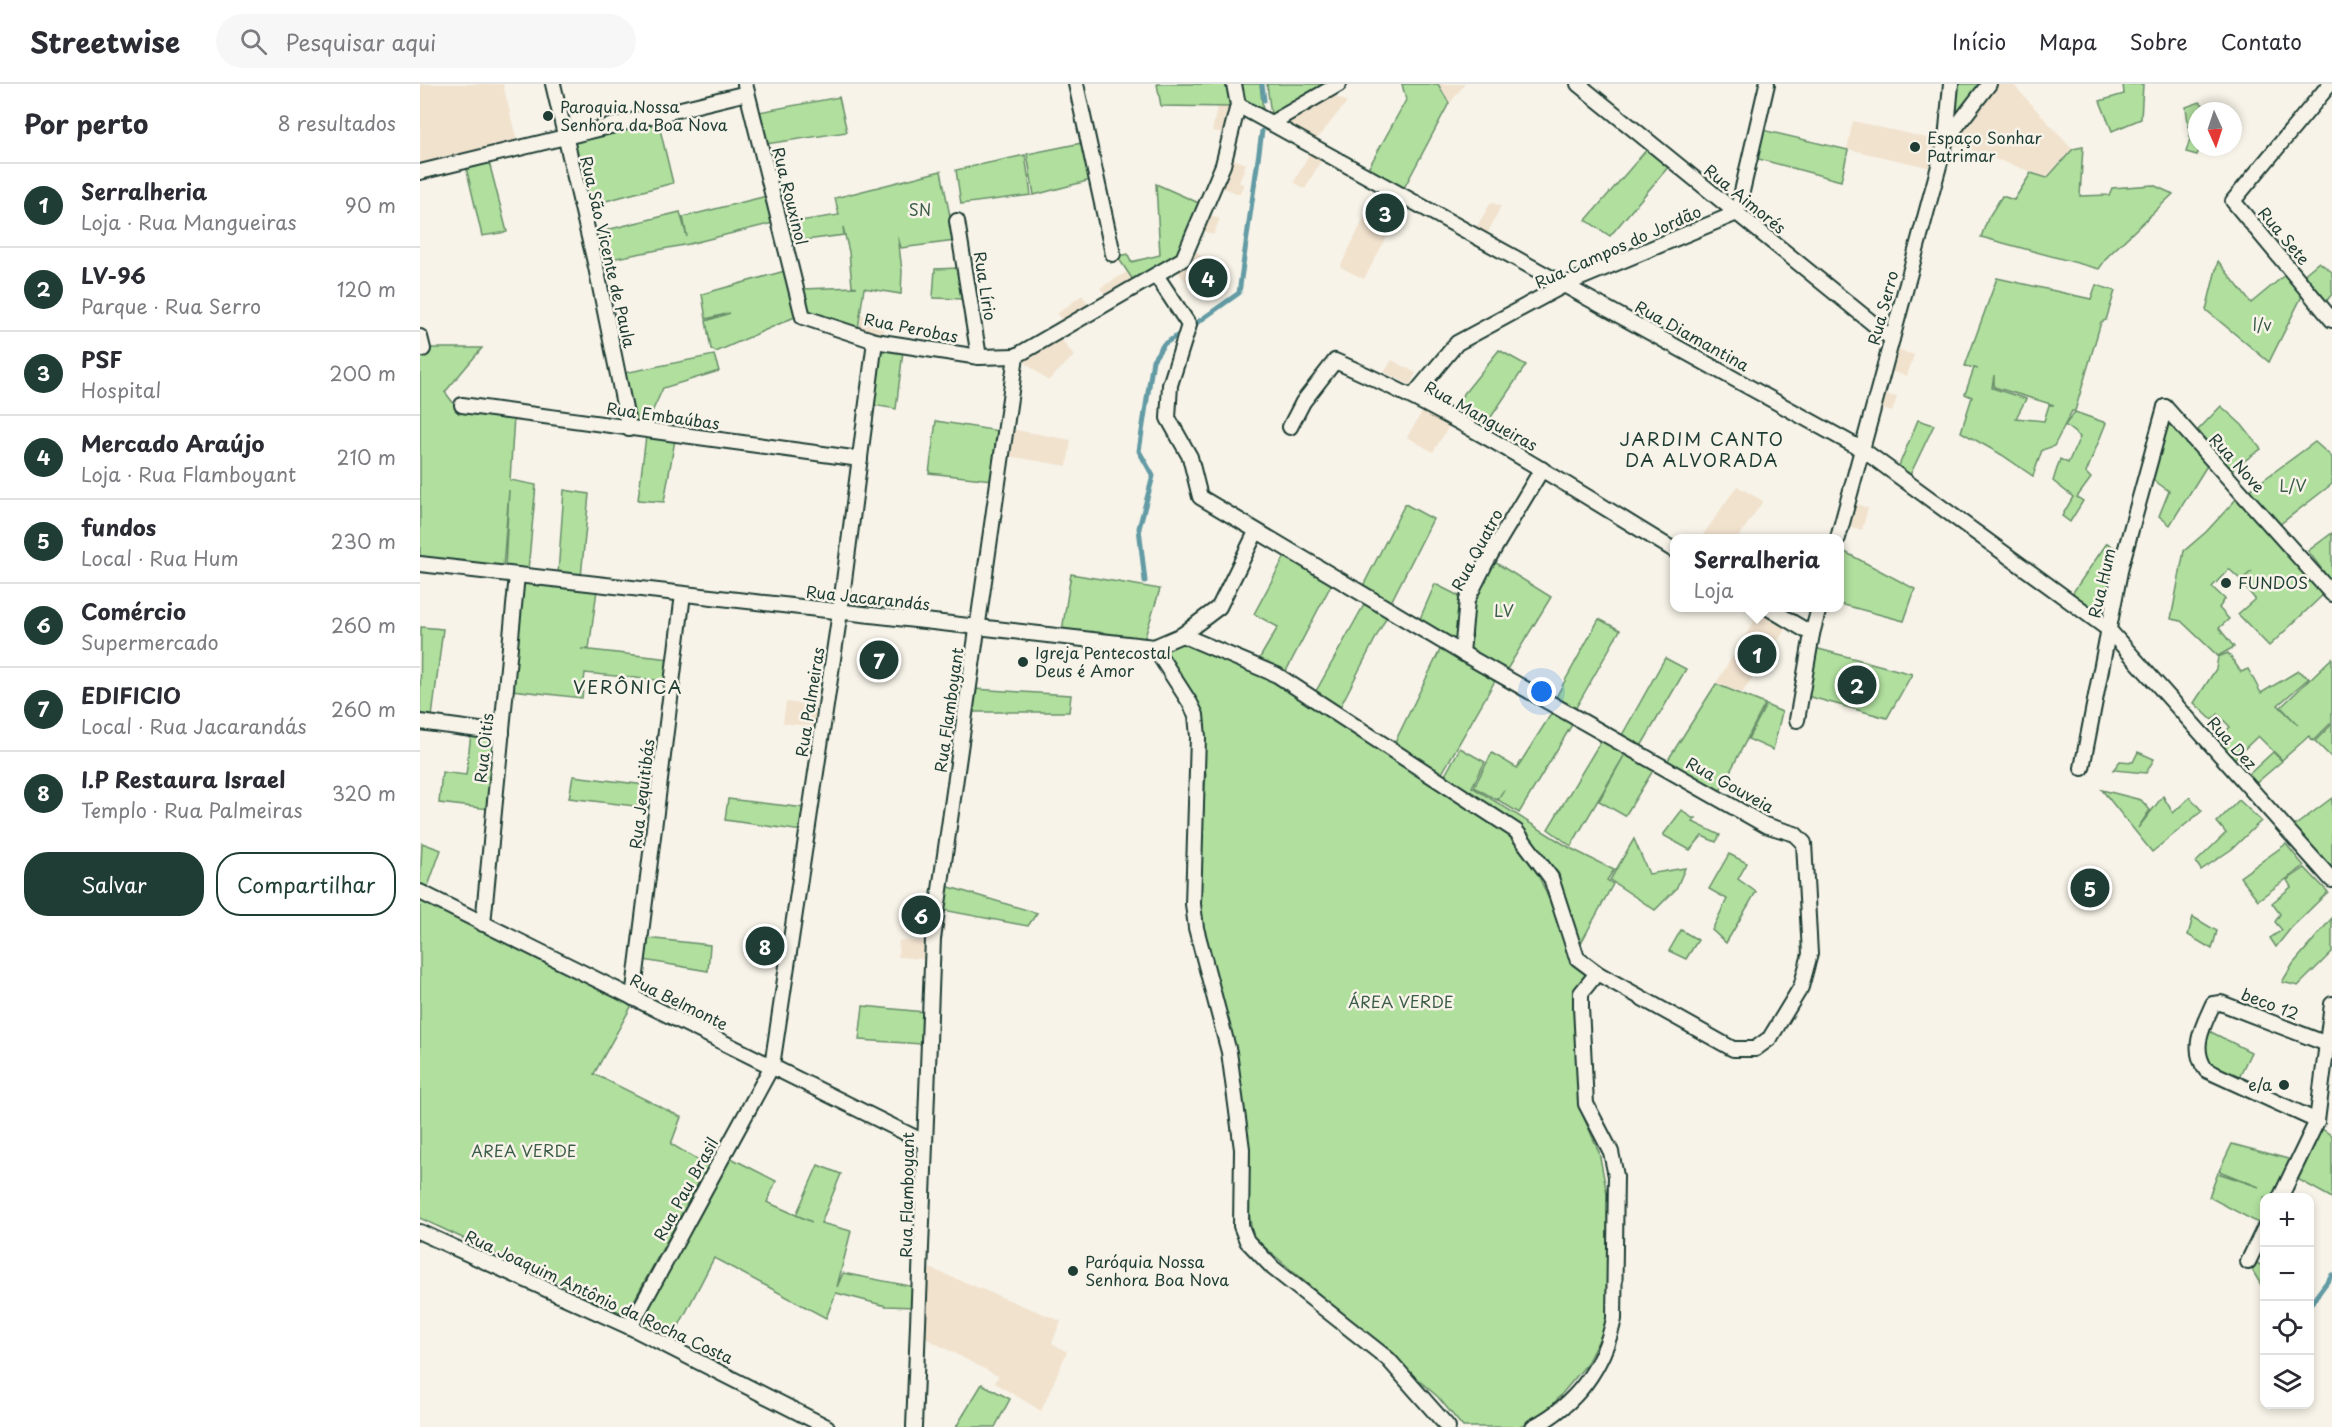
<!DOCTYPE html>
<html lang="pt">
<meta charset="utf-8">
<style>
body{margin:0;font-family:"Playpen Sans",sans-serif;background:#f7f7f7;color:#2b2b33}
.controls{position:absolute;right:18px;bottom:18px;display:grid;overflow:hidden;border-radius:12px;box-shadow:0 3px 9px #0003}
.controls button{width:54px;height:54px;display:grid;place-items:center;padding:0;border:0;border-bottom:2px solid #e1e1e2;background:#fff;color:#2b2b33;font:30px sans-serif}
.compass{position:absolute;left:1768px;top:18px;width:54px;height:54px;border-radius:50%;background:#fff;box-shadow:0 3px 9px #0003;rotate:177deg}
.you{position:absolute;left:1122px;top:608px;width:21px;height:21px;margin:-15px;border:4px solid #fff;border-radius:50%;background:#1a73e8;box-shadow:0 0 0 9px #1a73e833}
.badge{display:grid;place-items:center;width:39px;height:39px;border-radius:50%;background:#1f3d34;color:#fff;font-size:20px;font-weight:700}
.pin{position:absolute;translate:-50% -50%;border:3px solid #fff;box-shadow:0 2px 6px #0006}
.popup{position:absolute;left:1250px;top:450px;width:174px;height:78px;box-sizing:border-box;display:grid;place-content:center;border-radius:12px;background:#fff;filter:drop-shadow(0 2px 4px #0005);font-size:20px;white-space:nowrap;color:#7c7c81}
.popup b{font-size:22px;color:#2b2b33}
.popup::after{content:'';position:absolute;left:50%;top:100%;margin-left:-12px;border:12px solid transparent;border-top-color:#fff}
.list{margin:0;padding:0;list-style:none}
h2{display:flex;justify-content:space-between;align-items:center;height:78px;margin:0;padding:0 24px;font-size:26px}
h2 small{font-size:20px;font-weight:400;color:#7c7c81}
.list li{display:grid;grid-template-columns:39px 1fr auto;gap:18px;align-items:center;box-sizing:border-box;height:84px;padding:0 24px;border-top:2px solid #e1e1e2}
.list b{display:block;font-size:22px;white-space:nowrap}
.list p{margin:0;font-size:20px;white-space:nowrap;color:#7c7c81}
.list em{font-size:20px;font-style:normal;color:#7c7c81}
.actions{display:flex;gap:12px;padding:18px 24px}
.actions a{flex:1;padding:14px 0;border:2px solid #1f3d34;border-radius:24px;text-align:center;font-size:21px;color:#1f3d34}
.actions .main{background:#1f3d34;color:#fff}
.icon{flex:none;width:33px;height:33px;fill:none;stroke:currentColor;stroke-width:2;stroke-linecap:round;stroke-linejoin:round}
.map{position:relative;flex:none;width:1912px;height:1343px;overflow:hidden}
header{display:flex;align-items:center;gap:36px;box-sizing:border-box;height:84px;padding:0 30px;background:#fff;border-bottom:2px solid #e1e1e2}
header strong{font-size:28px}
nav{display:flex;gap:33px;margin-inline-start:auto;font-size:21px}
.search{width:420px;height:54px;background:#f7f7f7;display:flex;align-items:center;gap:15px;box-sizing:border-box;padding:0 21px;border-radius:33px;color:#7c7c81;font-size:22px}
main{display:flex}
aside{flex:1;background:#fff}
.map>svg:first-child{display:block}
.built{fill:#f1e2ce}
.green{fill:#b0df9e;stroke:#688e69;stroke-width:1.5;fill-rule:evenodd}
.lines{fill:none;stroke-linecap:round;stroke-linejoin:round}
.stream{stroke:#639ba5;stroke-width:5}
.minor-casing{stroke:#1f3d34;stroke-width:18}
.minor{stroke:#f7f3e8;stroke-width:14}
.poi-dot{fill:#1f3d34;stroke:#f7f3e8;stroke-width:2}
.labels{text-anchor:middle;stroke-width:5;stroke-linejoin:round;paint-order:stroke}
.poi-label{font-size:16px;fill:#1f3d34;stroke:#f7f3e8;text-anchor:start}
.street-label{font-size:16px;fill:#1f3d34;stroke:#f7f3e8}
.park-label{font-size:16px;fill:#3c5d49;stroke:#f7f3e8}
.neighbourhood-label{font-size:18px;letter-spacing:1.5px;fill:#1f3d34;stroke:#f7f3e8}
</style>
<header>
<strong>Streetwise</strong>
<div class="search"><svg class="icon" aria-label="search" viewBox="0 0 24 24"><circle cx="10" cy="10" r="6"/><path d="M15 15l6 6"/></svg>Pesquisar aqui</div>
<nav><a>Início</a><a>Mapa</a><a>Sobre</a><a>Contato</a></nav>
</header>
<main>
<aside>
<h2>Por perto<small>8 resultados</small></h2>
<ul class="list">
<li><span class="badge">1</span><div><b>Serralheria</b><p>Loja · Rua Mangueiras</p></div><em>90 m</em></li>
<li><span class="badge">2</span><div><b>LV-96</b><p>Parque · Rua Serro</p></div><em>120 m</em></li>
<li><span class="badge">3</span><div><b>PSF</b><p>Hospital</p></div><em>200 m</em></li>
<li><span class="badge">4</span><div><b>Mercado Araújo</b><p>Loja · Rua Flamboyant</p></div><em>210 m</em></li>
<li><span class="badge">5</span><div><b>fundos</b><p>Local · Rua Hum</p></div><em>230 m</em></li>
<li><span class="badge">6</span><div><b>Comércio</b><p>Supermercado</p></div><em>260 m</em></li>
<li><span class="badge">7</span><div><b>EDIFICIO</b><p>Local · Rua Jacarandás</p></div><em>260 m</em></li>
<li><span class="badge">8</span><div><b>I.P Restaura Israel</b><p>Templo · Rua Palmeiras</p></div><em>320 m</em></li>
</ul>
<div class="actions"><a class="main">Salvar</a><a>Compartilhar</a></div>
</aside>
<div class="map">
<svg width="1912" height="1343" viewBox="0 0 1912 1343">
<rect width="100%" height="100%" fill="#f7f3e8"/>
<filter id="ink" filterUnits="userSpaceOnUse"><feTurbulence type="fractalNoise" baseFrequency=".0167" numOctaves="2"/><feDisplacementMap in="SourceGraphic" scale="12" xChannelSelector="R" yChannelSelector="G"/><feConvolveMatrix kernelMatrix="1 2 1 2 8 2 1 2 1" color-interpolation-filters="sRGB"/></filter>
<g filter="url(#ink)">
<g class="built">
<path d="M0,0H83L97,58L0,82Z"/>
<path d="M1019,0H1045L1030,19Z"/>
<path d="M1576,0H1593L1652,65L1626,93L1531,59Z"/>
<path d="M913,11L927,18L896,56L865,38Z"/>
<path d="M797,23H812L805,49L792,47Z"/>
<path d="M1433,37L1520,57L1512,84L1427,65Z"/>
<path d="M891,66L903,73L885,105L874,98Z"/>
<path d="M811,74L826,80L819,99L824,100L819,110L800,103Z"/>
<path d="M959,104L985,119L944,195L920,183Z"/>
<path d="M1071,118L1081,122L1067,150L1056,144Z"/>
<path d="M789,131L800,135L793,151L782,146Z"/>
<path d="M774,165L805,196L781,215L756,186Z"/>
<path d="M707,188L713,197L687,213L680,204Z"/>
<path d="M662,211L670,222L643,238L637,230Z"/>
<path d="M441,231L466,234L463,253L439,245Z"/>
<path d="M640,253L654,272L628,297L601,275Z"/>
<path d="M1475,265L1494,271L1487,292L1469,287Z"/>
<path d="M972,276L996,289L990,301L964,288Z"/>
<path d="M1464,310L1477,313L1472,328L1460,324Z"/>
<path d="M1004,325L1031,339L1013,368L987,353Z"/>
<path d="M591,345L651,356L647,382L587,372Z"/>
<path d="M1317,402L1343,417L1318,454H1281Z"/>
<path d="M1434,419L1448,424L1442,446L1428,442Z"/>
<path d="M1341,526L1368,542L1322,609L1296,599Z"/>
<path d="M366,618L400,622L397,643L363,639Z"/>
<path d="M484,820L511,825L509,844L481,842Z"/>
<path d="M479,856L507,858L506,875L478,873Z"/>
<path d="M507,1183L641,1237L632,1259L647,1268L621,1327L575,1299L578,1292L505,1254Z"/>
</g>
<g class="green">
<path d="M737,0H808L812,23L741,22Z"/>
<path d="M821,0H840L843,27L824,17Z"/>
<path d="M847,0H906L851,31Z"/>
<path d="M982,0H1018L1029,19L984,104L948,85L986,16Z"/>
<path d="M1536,0H1562L1537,34L1533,33Z"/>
<path d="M1703,0H1723L1721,35L1692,47L1680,17L1704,10Z"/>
<path d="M419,13L427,48L346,60L339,28Z"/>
<path d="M1780,18L1790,27H1777V63H1780L1777,71L1766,68L1770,55L1766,23Z"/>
<path d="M238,37L253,99L167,122L152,58Z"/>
<path d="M1342,46L1428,66L1421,97L1335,74Z"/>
<path d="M662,59L671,96L614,111L607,70Z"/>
<path d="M1663,63L1660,112L1689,111L1692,104L1733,101L1753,110L1688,172L1679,185L1561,153L1568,134L1582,112L1594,116L1611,89L1627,94L1653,65Z"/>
<path d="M1228,64L1249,82L1190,152L1166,136Z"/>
<path d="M605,71L611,111L541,120L536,86Z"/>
<path d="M69,78L87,148L62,152L46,83Z"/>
<path d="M521,87L535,157L481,164L478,153L482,187L481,210L444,204L438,245L388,228L382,205L437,203L432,202L429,168L423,143L424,151L370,158L366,139L419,131L415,114Z"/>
<path d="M736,100L781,120L759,171L713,196L699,175L691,179L690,174L708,170L711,178L740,171Z"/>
<path d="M347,112L353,139L269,160L181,177L174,149L260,128L267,153L263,133Z"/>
<path d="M1798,177L1831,219L1866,190L1883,210L1849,278L1786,226Z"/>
<path d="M1899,178L1912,188V210L1905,219L1882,192Z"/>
<path d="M539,184L544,215L513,214L515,185Z"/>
<path d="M365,187L377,232L296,268L291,265L286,237L310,229L286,235L282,210Z"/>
<path d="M1577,194L1671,215L1676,201L1695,207L1686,236L1681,238L1655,327H1652L1634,362L1622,366L1613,392L1582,371L1541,348L1552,313L1545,310L1554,284L1558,285L1545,282ZM1574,291V303L1634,321H1629L1624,337L1596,334L1606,315L1572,304Z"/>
<path d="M460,263L483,267L476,325L453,321Z"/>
<path d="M7,264H62L25,308L37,324L94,332L90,396L116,401L108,486L85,484L89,406L83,484L0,474V273Z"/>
<path d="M1079,266L1106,281L1063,345L1030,327Z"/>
<path d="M294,271L299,287L243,304L226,341L214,339L204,289Z"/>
<path d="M1801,322L1822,341L1841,365L1810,387L1778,346Z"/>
<path d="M1655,328L1686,339L1666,389L1671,394L1657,413L1663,417L1650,438L1642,432L1653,413L1633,397L1640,375L1648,379L1660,353L1645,341Z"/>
<path d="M1498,336L1514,341L1489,393L1478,384Z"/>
<path d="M1748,336L1788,380L1750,441L1739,432L1749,407L1732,395Z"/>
<path d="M516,337L579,347L572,396L509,389Z"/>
<path d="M226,352L255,356L244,418L218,416Z"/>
<path d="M1895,358L1912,373V400L1859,441L1828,407Z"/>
<path d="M144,406L169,410L161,493L138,490Z"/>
<path d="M1820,411L1904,510L1849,562L1818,530L1835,515L1820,497L1832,487L1821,496L1809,485L1792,503L1805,515L1799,524L1809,535L1799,544L1814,563L1798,572L1761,537L1751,535L1764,467L1786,448Z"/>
<path d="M985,420L1013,435L970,520L942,504Z"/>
<path d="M1912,449V499L1888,467Z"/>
<path d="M1687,459L1699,466L1684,535L1651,511Z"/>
<path d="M1421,466L1495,505L1484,537L1420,520Z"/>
<path d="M865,472L912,499L865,589L838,577L858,543L834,530Z"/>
<path d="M1073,477L1131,513L1086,587L1048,565L1052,518Z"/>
<path d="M651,490L740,505L724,556L642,547Z"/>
<path d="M103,497L177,506L169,565H161L250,575L246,597L165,589L162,614L92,606Z"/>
<path d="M1015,500L1041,513L1037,560L999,537Z"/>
<path d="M945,519L967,532L919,625L895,609Z"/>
<path d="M1179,535L1200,546L1154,627L1135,615Z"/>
<path d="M1,543L23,545L12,633L0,632Z"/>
<path d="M765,557L844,589L1089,752L1118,790L1139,839L1148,874L1169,890L1154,915L1161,1027L1179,1068L1187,1110L1188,1238L1166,1281L1125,1330L1098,1343H1043L1018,1313L833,1153L828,1124L830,1069L814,965L780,838V756L786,691L778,628L740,564Z"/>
<path d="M1021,564L1076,595L1021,691L974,660Z"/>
<path d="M1395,564L1492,590L1467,634L1387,612Z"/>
<path d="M1808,569L1821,588L1828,585L1841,609L1878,587L1889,594L1858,621L1878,641L1861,623L1912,574V638L1893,657L1889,652L1862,676L1838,652L1813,676L1797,657L1810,643L1798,630L1792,636L1774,619L1796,585L1798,573Z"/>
<path d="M1245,574L1266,585L1220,664L1201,653Z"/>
<path d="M1296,600L1345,620L1299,709L1246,679Z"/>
<path d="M554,605L651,611L649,628H551Z"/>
<path d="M1346,621L1362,628L1353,666L1328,655Z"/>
<path d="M1133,627L1153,639L1099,729L1078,716L1084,706L1077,716L1054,703L1072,669L1097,684Z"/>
<path d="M1912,640V674L1895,657Z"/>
<path d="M51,650L76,653L69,725L19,719L22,688L46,691Z"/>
<path d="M1182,655L1234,685L1205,732L1179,717L1204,672L1151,762L1128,745Z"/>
<path d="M1040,664L1065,678L1052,703L1150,764L1194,786L1187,796L1193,800L1156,868L1139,790L1096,739L1024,693Z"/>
<path d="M1718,668L1734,675L1726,689L1693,686L1700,677L1713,678Z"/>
<path d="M1853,668L1862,677L1834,701L1827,692Z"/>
<path d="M153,692L233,702L231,724L149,714Z"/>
<path d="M1682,706L1721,716L1730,726L1718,744L1743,712L1753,729L1770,713L1782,727L1732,768Z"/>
<path d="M1912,714V787L1873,743Z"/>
<path d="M308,715L385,724L382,747L305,736Z"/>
<path d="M1819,716L1841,737L1812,765L1781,786L1776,778L1806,749L1797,738Z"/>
<path d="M1262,726L1272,734H1276L1273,738L1300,751L1296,758L1282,752L1270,766L1243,751Z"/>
<path d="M1214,755L1229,790L1265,784L1256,805L1235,826L1190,796Z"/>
<path d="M2,759L21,766L7,805L0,802Z"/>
<path d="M1866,760L1884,782L1838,816L1820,793Z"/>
<path d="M1309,770L1327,779L1318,795L1336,808L1306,859L1292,846L1307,815L1289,805Z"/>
<path d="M1885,784L1908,808L1871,844L1856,863L1850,854L1862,846L1855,838L1860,830L1852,819L1871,803L1867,796Z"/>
<path d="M526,802L617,829L608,842L523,826Z"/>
<path d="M0,814L212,921L174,990L261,1033L251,1060L288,1082L206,1231L0,1134Z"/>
<path d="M1773,833L1797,847L1792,865L1768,851Z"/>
<path d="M1912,834V868L1878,902L1862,898L1873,880Z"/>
<path d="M1261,846L1278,856L1266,875L1249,867Z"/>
<path d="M226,854L290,861L288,887L223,876Z"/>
<path d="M443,922L504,928L502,960L439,956Z"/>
<path d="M1787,946L1831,968L1818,995C1789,982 1781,981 1787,946Z"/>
<path d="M1898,1042L1912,1052V1114L1872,1092Z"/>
<path d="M1812,1060L1872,1076L1853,1113L1844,1114V1131L1840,1140L1789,1113L1798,1089L1839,1103L1799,1087Z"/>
<path d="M309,1073L356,1097L347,1118L392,1138L376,1131L398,1081L421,1090L401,1139L431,1147L417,1203L423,1189L495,1203V1223L466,1222L416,1209L406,1234L294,1174L251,1257L218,1240Z"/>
<path d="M1835,1178L1844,1183V1206L1831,1184Z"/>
<path d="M562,1300L590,1315L575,1343H536Z"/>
</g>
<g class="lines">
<g class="stream">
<path d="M842,0L844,16"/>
<path d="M771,243L819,209L842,47"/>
<path d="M725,497L719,444L733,392L719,367L733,276L744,260L763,248"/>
<path d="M1890,1221L1912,1191"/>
</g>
<defs>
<g id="minor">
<path d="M133,0L176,183L209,345"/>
<path d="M325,0L383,233L455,257L559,273L596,272"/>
<path d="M656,0L693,170"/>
<path d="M1158,0L1472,255"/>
<path d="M1910,0L1813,117L1912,236"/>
<path d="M818,21L1443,366L1688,545L1912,796"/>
<path d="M853,38L919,0"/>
<path d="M1526,56L1569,0"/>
<path d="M0,88L327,9"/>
<path d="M537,137L559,273"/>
<path d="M736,191L769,241L750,301L748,334L770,373L780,413L1042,569L1345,741L1375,750L1384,759L1390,870L1381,903L1350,954L1335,965H1313L1177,889L1157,874L1131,794L1096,747L857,591L762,551"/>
<path d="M0,253L3,265"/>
<path d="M993,312L1037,259L1146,200L1317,129L1347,0"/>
<path d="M42,321L440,375"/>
<path d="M1745,323L1912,510"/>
<path d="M870,343L883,318L915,277C1034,328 1144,399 1254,466"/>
<path d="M1418,454L1526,56L1531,0"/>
<path d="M0,480L734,563L762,551L799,523L836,448"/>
<path d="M1348,524L1392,550"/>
<path d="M734,563L770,619L776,631L778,653L773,820L776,844L809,968L822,1065L821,1142L827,1157L853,1184L968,1275L1028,1343"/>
<path d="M1042,569L1047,516L1065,480L1122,385"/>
<path d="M1377,636L1392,550L1399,524"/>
<path d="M0,638L82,649"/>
<path d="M1662,684L1701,482L1745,323"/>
<path d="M0,808L504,1058"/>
<path d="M63,840L97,491"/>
<path d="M213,914L263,510"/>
<path d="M1897,1037L1786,986C1770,964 1783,942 1793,920L1801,919L1907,960"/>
<path d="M1860,1114L1897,1037L1912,920"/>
<path d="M0,1148L210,1243L407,1343"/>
<path d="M1828,1178L1844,1145"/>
<path d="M210,1243L352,982L420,528L455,257"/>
<path d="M494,1343L513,855L596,272L763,175L803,81L818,21L814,0"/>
<path d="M1113,1343C1157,1320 1183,1284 1194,1235L1196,1092L1191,1068L1166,1020L1161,923V909L1177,889"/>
</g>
</defs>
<use href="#minor" class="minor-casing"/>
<use href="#minor" class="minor"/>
</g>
</g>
<g class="poi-dot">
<circle cx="128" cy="32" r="6"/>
<circle cx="1495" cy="63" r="6"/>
<circle cx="1806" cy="499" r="6"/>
<circle cx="603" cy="578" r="6"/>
<circle cx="1864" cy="1001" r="6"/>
<circle cx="653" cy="1187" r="6"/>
</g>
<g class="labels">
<g class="poi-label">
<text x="140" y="29">Paroquia Nossa<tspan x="140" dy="18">Senhora da Boa Nova</tspan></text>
<text x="1507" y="60">Espaço Sonhar<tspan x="1507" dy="18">Patrimar</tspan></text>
<text x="1818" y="505">FUNDOS</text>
<text x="615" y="575">Igreja Pentecostal<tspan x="615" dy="18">Deus é Amor</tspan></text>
<text x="1852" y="1007" text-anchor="end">e/a</text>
<text x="665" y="1184">Paróquia Nossa<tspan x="665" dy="18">Senhora Boa Nova</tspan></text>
</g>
<g class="street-label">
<text transform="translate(370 112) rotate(76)" y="6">Rua Rouxinol</text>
<text transform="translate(1325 115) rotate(39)" y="6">Rua Aimorés</text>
<text transform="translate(1864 152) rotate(50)" y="6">Rua Sete</text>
<text transform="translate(1198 163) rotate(-24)" y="6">Rua Campos do Jordão</text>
<text transform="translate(188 168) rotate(77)" y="6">Rua São Vicente de Paula</text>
<text transform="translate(565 202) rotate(81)" y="6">Rua Lírio</text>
<text transform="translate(1463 224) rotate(-75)" y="6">Rua Serro</text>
<text transform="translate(491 244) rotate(11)" y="6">Rua Perobas</text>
<text transform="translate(1272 252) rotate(29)" y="6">Rua Diamantina</text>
<text transform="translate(243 332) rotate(8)" y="6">Rua Embaúbas</text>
<text transform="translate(1061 332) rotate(29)" y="6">Rua Mangueiras</text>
<text transform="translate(1817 379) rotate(48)" y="6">Rua Nove</text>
<text transform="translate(1057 466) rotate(-62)" y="6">Rua Quatro</text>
<text transform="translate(1682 499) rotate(-77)" y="6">Rua Hum</text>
<text transform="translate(448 514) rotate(6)" y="6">Rua Jacarandás</text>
<text transform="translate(390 618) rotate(-81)" y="6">Rua Palmeiras</text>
<text transform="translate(529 626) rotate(-82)" y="6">Rua Flamboyant</text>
<text transform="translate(1812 659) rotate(48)" y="6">Rua Dez</text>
<text transform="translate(64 664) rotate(-84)" y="6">Rua Oitis</text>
<text transform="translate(1310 701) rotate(29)" y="6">Rua Gouveia</text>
<text transform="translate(222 710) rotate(-83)" y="6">Rua Jequitibás</text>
<text transform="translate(259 918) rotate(26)" y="6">Rua Belmonte</text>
<text transform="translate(1850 920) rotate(21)" y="6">beco 12</text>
<text transform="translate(266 1105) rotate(-61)" y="6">Rua Pau Brasil</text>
<text transform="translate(487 1111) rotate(-89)" y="6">Rua Flamboyant</text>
<text transform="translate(179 1213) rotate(25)" y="6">Rua Joaquim Antônio da Rocha Costa</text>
</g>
<g class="park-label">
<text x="500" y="132">SN</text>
<text x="1842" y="247">l/v</text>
<text x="1873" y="408">L/V</text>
<text x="1084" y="533">LV</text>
<text x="981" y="924">ÁREA VERDE</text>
<text x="104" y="1073">AREA VERDE</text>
</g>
<g class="neighbourhood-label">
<text x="1282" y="362">JARDIM CANTO<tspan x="1282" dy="21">DA ALVORADA</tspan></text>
<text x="208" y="610">VERÔNICA</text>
</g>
</g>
</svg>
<div class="controls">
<button>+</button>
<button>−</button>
<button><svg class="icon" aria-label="locate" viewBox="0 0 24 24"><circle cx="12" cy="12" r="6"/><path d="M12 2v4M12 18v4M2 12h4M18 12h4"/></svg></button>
<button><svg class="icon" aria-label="layers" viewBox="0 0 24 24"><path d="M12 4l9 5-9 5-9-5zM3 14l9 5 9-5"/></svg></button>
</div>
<svg class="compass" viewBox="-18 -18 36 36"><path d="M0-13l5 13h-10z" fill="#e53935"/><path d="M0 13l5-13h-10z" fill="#7c7c81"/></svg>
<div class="you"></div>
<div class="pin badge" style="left:1337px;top:570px">1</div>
<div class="popup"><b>Serralheria</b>Loja</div>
<div class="pin badge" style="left:1437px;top:601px">2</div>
<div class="pin badge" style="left:965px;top:129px">3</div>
<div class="pin badge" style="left:788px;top:194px">4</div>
<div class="pin badge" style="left:1670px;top:804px">5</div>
<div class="pin badge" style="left:501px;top:831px">6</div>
<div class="pin badge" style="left:459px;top:576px">7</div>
<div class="pin badge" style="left:345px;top:862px">8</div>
</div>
</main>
